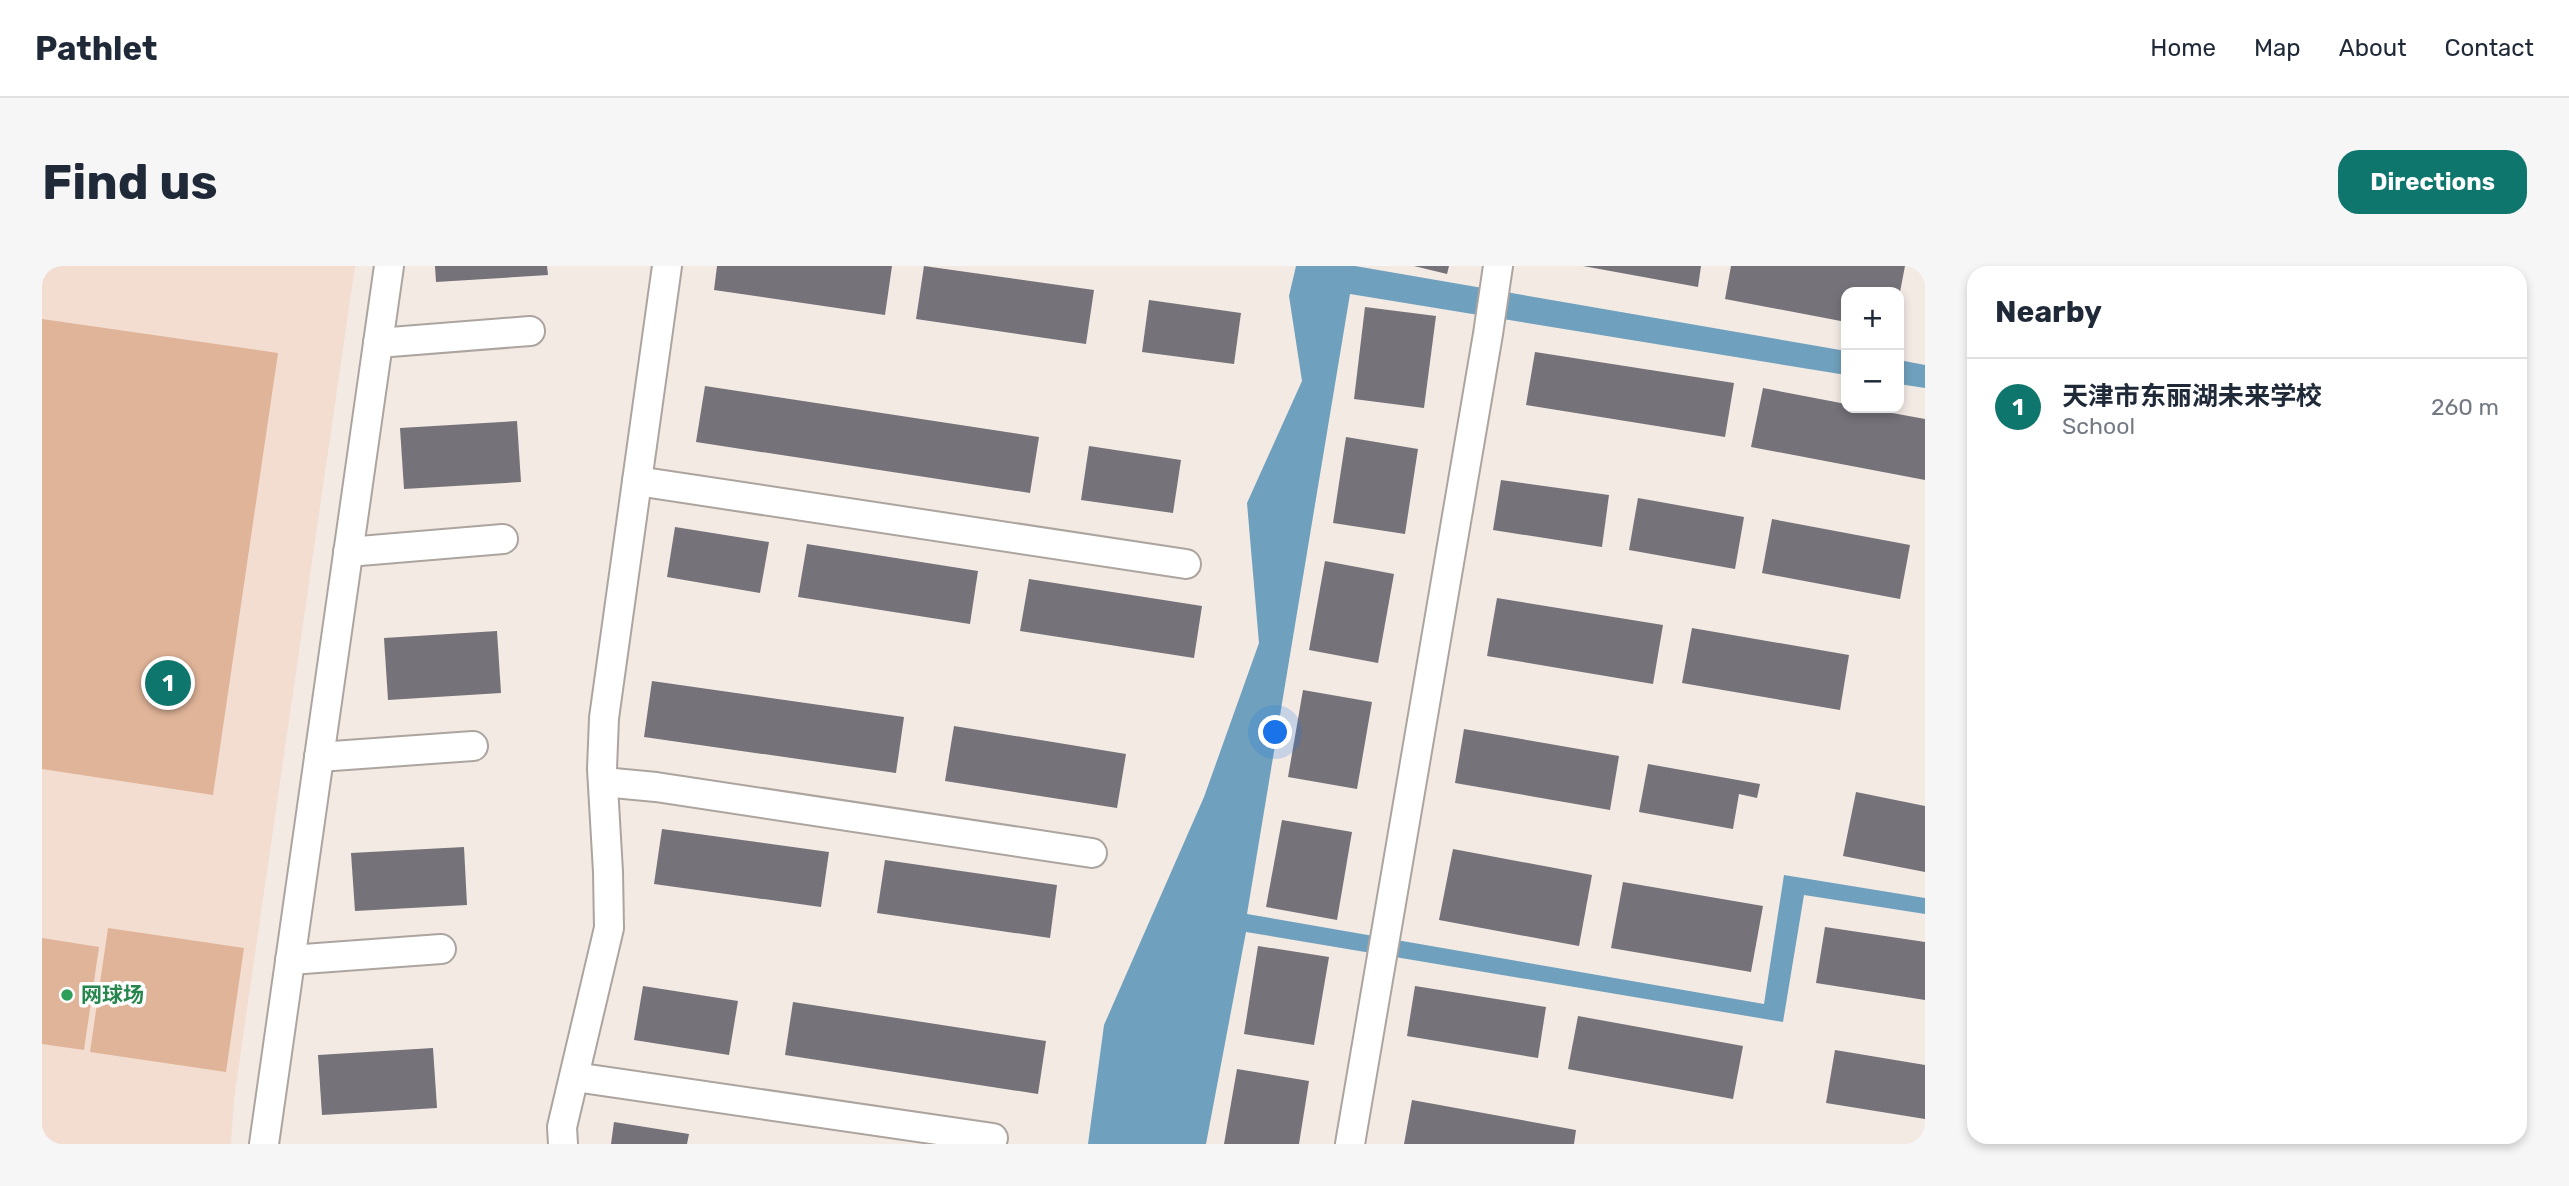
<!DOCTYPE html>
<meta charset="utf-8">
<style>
body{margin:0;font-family:Rubik,"Noto Sans SC",sans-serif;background:#f6f6f7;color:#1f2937}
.controls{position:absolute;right:21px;top:21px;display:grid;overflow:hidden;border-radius:14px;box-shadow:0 4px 10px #0003}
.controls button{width:63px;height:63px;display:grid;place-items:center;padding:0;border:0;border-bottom:2px solid #e0e1e3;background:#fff;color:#1f2937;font:35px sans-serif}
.you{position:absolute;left:1234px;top:467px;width:24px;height:24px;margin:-18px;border:5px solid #fff;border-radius:50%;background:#1a73e8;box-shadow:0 0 0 10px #1a73e833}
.badge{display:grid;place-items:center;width:46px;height:46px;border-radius:50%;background:#0f766e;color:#fff;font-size:23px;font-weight:700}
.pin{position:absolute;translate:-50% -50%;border:4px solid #fff;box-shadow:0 2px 7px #0006}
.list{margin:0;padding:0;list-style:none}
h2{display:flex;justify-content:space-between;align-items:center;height:91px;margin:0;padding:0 28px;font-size:30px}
h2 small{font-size:23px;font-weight:400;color:#747a83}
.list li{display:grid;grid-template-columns:46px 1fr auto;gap:21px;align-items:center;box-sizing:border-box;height:98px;padding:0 28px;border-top:2px solid #e0e1e3}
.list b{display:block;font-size:26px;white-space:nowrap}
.list p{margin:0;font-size:23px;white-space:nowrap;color:#747a83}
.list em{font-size:23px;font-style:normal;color:#747a83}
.map{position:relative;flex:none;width:1883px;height:878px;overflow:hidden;border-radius:21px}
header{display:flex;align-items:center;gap:42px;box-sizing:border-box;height:98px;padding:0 35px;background:#fff;border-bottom:2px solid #e0e1e3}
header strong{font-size:33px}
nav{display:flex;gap:38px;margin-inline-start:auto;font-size:24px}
.intro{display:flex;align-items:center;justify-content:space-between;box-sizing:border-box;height:168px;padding:0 42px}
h1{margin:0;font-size:49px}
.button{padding:18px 32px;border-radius:21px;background:#0f766e;color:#fff;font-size:24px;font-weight:700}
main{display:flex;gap:42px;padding:0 42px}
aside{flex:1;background:#fff;border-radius:21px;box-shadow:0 4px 10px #0003}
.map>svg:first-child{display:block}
.education{fill:#f3ddd0}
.green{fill:#e0b498}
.water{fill:#6fa0bd}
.building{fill:#75727a}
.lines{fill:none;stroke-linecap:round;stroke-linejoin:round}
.minor-casing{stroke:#aca49f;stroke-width:32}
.minor{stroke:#fff;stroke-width:28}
.leisure-dot{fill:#2e9e5b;stroke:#fff;stroke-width:2.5}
.labels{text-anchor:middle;stroke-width:7;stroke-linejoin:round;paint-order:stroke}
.leisure-label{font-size:21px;font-weight:bold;fill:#27864d;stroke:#fff;text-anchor:start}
</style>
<header>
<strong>Pathlet</strong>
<nav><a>Home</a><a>Map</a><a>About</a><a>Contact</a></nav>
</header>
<div class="intro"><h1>Find us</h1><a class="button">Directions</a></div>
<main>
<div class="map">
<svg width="1883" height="878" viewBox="0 0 1883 878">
<rect width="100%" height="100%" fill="#f3eae4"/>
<path class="education" d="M0,0H313L192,833L189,878H0Z"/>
<g class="green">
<path d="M0,53L236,87L171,529L0,503Z"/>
<path d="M66,662L202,682L184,806L48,786Z"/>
<path d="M0,672L57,681L42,784L0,778Z"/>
</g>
<g class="water">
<path d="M1254,0H1313L1804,85V109L1308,28L1205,648L1722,738L1742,609L1883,632V648L1762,629L1741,756L1204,666L1164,878H1046L1062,759L1162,531L1217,377L1205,237L1260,115L1247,30Z"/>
<path d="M1857,94L1883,99V122L1857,118Z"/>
</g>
<g class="building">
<path d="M393,0H505L506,9L394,16Z"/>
<path d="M675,0H850L843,49L672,24Z"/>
<path d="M882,0L1052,24L1044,78L874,53Z"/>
<path d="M1372,0H1407L1405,8Z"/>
<path d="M1541,0H1659L1656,21Z"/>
<path d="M1689,0H1863L1858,26H1804V56L1683,33Z"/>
<path d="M1107,34L1199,47L1192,98L1100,86Z"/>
<path d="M1323,41L1394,50L1382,142L1312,133Z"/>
<path d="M1493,86L1692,117L1683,171L1484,139Z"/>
<path d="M663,120L997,171L988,227L654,176Z"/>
<path d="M1721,122L1804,138V142H1823L1883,153V214L1709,181Z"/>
<path d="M475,155L479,216L362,223L358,162Z"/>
<path d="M1304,171L1376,183L1363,268L1291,257Z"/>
<path d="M1047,180L1139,194L1131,247L1039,234Z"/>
<path d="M1459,214L1567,229L1560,281L1451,264Z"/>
<path d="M1596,232L1702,251L1693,303L1587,284Z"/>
<path d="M1730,253L1868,279L1858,333L1720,307Z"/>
<path d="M633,261L727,276L718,327L625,311Z"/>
<path d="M765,278L936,305L928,358L756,331Z"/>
<path d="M1283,295L1352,308L1336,397L1267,384Z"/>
<path d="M987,313L1160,340L1152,392L978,365Z"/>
<path d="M1455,332L1621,359L1611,418L1445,390Z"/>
<path d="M1650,362L1807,389L1798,444L1640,417Z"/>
<path d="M455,365L459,427L346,434L342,372Z"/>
<path d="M610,415L862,451L854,507L602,471Z"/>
<path d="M1261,424L1330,436L1315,523L1246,511Z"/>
<path d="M912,460L1084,488L1075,542L903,515Z"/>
<path d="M1422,463L1577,490L1568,544L1413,517Z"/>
<path d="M1606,498L1718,518L1715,532L1697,528L1691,563L1597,546Z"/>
<path d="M1814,526L1883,540V606L1801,590Z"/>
<path d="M1240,554L1310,566L1295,654L1224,641Z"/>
<path d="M620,563L787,586L779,641L612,618Z"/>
<path d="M422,581L425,639L313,645L309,587Z"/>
<path d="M1411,583L1550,609L1537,680L1397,654Z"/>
<path d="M843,594L1015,619L1008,672L835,647Z"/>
<path d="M1581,616L1721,640L1709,706L1569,682Z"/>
<path d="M1783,661L1883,676V734L1774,717Z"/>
<path d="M1216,680L1287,691L1272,779L1202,768Z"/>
<path d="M601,720L696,735L687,789L592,774Z"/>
<path d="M1373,720L1504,741L1496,792L1365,770Z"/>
<path d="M751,736L1004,775L996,828L743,789Z"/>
<path d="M1536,750L1701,780L1691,833L1526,803Z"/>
<path d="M391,782L395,842L280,849L276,789Z"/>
<path d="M1793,784L1883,799V853L1784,837Z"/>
<path d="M1195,803L1267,815L1257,878H1182Z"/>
<path d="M1370,834L1534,864L1532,878H1362Z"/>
<path d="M572,856L647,868L645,878H569Z"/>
</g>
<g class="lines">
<defs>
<g id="minor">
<path d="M336,77L488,65"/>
<path d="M595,215L1144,298"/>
<path d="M306,286L461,273"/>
<path d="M277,491L431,480"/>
<path d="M561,516L614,521L1050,587"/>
<path d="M248,694L399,683"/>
<path d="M533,811L951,872"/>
<path d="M222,878L347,0"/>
<path d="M521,878L520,861L567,662L566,606L560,503L562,452L625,0"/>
<path d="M1308,878L1446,68L1456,0"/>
</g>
</defs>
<use href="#minor" class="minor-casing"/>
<use href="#minor" class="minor"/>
</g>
<circle class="leisure-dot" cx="25" cy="729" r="7"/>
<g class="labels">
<g class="leisure-label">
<text x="39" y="736">网球场</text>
</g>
</g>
</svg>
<div class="controls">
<button>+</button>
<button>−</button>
</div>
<div class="you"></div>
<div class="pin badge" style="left:126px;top:417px">1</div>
</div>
<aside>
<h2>Nearby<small></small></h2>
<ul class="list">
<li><span class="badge">1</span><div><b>天津市东丽湖未来学校</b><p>School</p></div><em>260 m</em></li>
</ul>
</aside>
</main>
